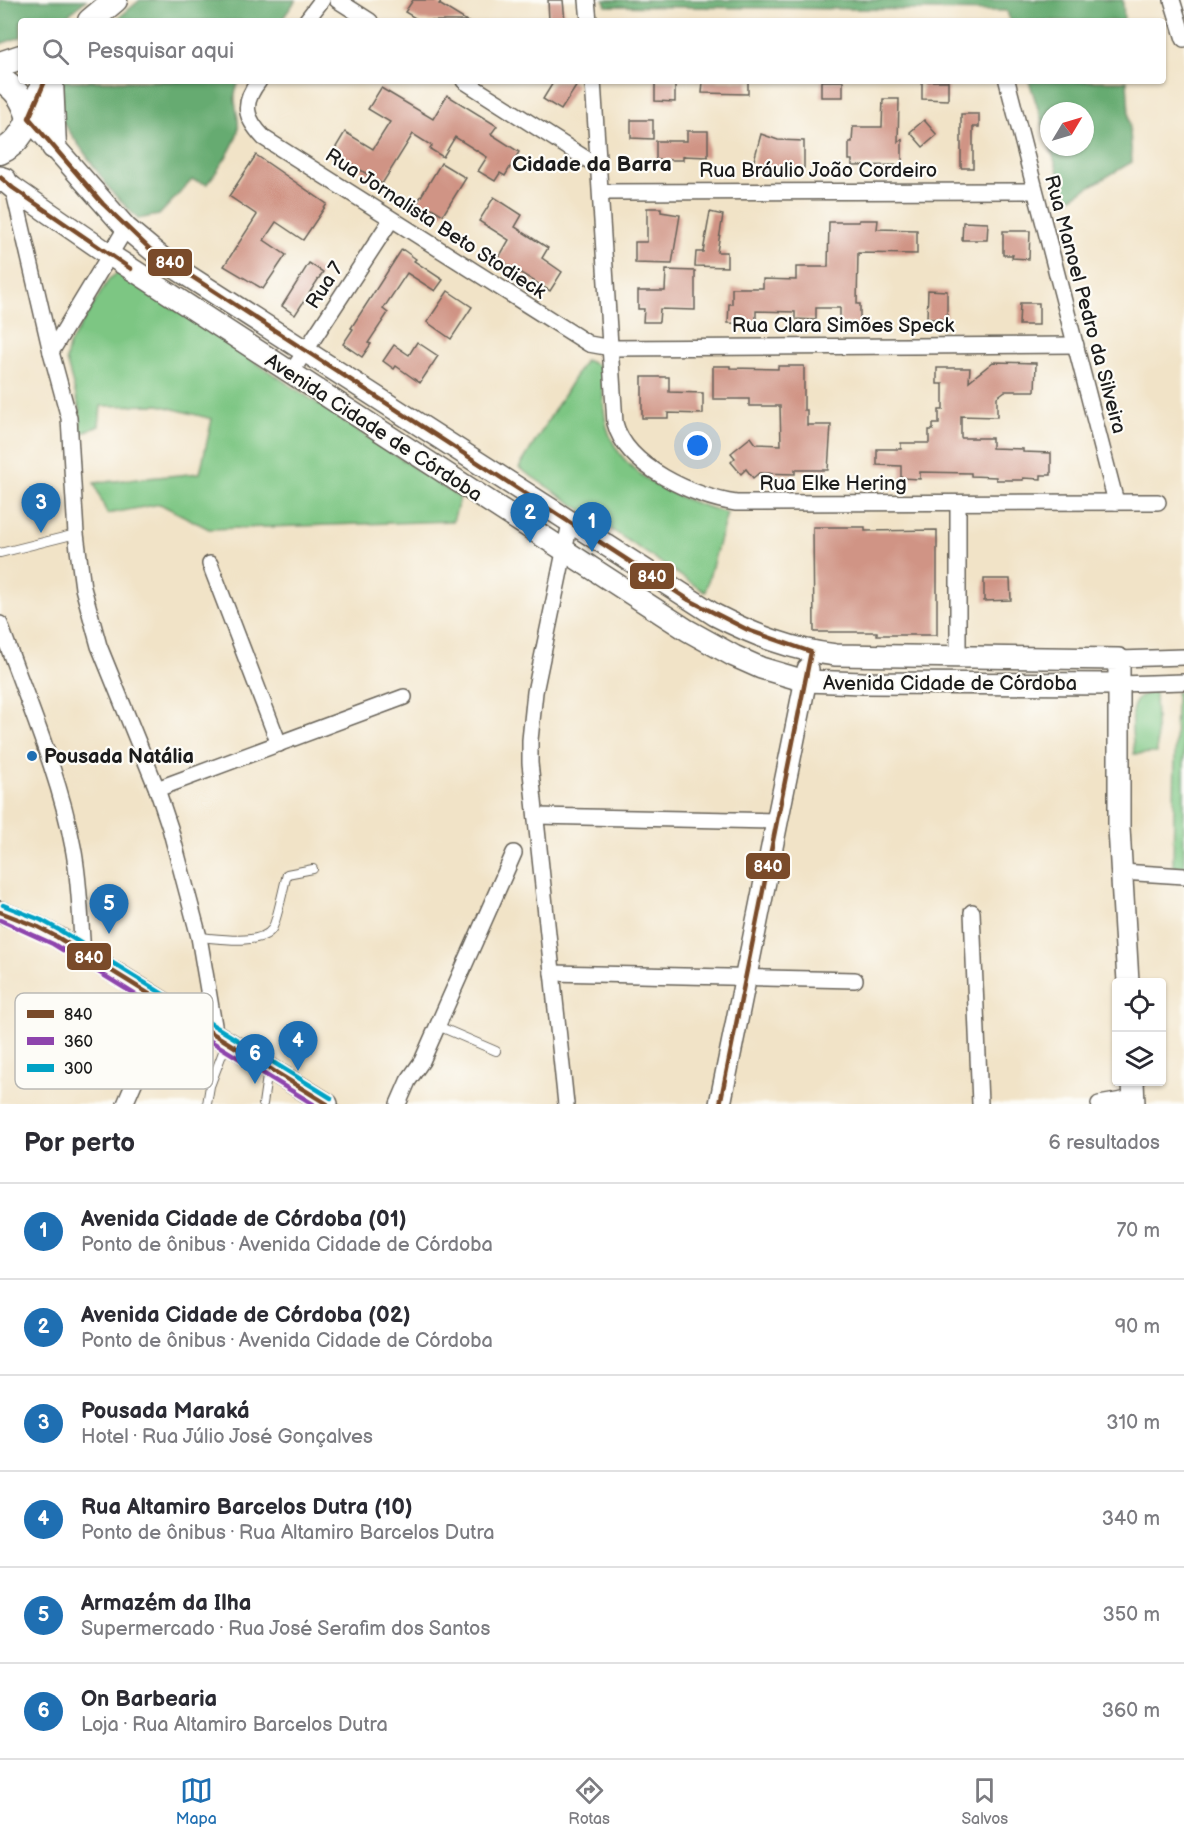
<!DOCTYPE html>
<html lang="pt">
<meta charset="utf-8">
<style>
body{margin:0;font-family:"Balsamiq Sans",sans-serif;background:#f2f2f3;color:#2b2b33}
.controls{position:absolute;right:18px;bottom:18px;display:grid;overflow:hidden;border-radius:6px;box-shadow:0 2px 4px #0004}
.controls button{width:54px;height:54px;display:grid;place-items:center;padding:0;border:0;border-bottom:2px solid #e1e1e2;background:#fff;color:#2b2b33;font:30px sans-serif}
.compass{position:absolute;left:1040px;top:102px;width:54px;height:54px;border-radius:50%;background:#fff;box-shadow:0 2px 4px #0004;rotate:52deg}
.you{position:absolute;left:698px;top:446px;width:21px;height:21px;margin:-15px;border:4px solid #fff;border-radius:50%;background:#1a73e8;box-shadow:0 0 0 9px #1a73e833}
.badge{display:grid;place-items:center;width:39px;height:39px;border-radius:50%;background:#1f6fb2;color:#fff;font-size:20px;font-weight:700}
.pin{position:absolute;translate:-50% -50px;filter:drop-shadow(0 2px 3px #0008)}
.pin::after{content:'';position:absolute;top:32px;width:21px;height:18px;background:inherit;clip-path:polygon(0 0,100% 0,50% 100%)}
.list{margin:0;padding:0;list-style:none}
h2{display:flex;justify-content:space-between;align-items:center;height:78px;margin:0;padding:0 24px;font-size:26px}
h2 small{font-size:20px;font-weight:400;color:#7c7c81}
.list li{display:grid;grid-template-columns:39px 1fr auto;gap:18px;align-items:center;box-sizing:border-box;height:96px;padding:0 24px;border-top:2px solid #e1e1e2}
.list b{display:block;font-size:22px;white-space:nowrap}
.list p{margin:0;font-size:20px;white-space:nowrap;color:#7c7c81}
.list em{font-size:20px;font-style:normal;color:#7c7c81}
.icon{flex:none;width:33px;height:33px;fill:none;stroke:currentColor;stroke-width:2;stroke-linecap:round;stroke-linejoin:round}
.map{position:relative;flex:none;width:1184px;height:1104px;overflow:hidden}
.search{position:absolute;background:#fff;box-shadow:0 2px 4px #0004;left:18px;right:18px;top:18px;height:66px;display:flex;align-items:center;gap:15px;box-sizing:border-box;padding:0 21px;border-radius:6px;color:#7c7c81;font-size:22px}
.sheet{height:654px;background:#fff}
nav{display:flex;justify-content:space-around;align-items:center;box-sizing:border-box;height:84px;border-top:2px solid #e1e1e2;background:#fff;font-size:16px;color:#7c7c81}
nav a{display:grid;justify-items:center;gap:3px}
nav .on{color:#1f6fb2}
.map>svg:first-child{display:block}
.green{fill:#7dc683;stroke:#4c7150;stroke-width:1.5}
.forest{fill:#66ab71;stroke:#416446;stroke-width:1.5}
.building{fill:#d09485}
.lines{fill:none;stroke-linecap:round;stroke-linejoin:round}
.lane-casing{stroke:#676258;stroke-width:10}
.street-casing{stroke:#676258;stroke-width:18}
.secondary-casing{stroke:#676258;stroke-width:24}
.primary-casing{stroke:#676258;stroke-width:27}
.lane{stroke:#fff;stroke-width:8}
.street{stroke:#fff;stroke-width:15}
.secondary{stroke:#fff;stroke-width:21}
.primary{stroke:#fff;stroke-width:24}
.bus-1-casing{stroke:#fdfcf7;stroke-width:9}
.bus-2-casing{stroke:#fdfcf7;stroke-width:9}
.bus-3-casing{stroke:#fdfcf7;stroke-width:9}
.bus-1{stroke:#7a4b2a;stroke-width:4.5}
.bus-2{stroke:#8e44ad;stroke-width:4.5}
.bus-3{stroke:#01a2c5;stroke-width:4.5}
.poi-dot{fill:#1f6fb2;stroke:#fdfcf7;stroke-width:2}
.labels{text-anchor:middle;stroke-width:4.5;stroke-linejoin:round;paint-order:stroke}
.street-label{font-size:20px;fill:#1c1c1c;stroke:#fdfcf7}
.poi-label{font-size:20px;font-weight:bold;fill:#1c1c1c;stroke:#fdfcf7;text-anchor:start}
.neighbourhood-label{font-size:21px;font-weight:bold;fill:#1c1c1c;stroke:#fdfcf7}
.key{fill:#fdfcf7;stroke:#bab9b5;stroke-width:1.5}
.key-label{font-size:16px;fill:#1c1c1c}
.line-badge{stroke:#fdfcf7;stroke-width:2}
.badge-label{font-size:16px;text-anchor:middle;font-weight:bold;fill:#fff}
</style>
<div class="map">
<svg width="1184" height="1104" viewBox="0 0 1184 1104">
<rect width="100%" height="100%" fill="#fdfcf7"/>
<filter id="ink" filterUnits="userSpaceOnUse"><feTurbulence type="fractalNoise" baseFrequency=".0167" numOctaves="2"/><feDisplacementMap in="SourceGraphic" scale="12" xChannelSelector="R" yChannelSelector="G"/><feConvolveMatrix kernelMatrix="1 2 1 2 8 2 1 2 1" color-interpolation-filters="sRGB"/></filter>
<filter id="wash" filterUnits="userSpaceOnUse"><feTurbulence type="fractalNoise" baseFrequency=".008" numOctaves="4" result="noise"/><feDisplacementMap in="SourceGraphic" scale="24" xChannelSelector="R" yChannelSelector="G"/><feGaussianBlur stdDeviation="1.35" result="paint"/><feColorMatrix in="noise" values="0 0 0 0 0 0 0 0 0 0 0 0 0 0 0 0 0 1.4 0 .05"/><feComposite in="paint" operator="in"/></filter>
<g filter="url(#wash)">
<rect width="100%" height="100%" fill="#f1e3c7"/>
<g class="green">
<path d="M119,272L460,498L453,521L209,529L160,504L107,514L94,483L200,473L212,419L159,405L101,406L99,426L80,434V410L66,360L69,345L109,279Z"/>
<path d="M585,360L602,367C603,386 602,408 607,427C621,478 681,500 727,513L705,592L519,468Z"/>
<path d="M1155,692L1157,753L1134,754C1133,730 1122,694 1155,692Z"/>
<path d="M1176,692H1184V869L1173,866Z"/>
</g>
<g class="forest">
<path d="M0,0H86L61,21H21V37L0,44Z"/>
<path d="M140,0H296L281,21H115Z"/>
<path d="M604,0H1123L1124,21H1010L1007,11L606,6Z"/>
<path d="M61,81H240C228,99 241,112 238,131C235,146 217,172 207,184L192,180L159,215L138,219L111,191L60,118Z"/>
<path d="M1029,81H1127L1132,162L1067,200L1050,147H1085V111H1049V143Z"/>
</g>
<g id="blocks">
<g class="building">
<path d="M413,0H442L439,4L467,21H420L405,12Z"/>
<path d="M548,0H563L565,21H549Z"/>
<path d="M554,81H571L577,85L561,110L543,99Z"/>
<path d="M655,81H675V102L655,101Z"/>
<path d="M703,81H748V94L702,93Z"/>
<rect x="821" y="81" width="22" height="16"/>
<path d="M922,81H948V100L922,99Z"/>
<path d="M381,88L433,119L447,95L497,126L491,134L519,152L505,176L500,173L495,181L478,171L487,157L455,137L443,157L430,149L432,146L413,134L382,184L333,152L345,132L373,149L390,122L368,109Z"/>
<path d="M883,99H899L898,142L902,139V165L852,166V160H849V142H852L853,127H882Z"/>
<path d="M961,114H979V127H973V168H961Z"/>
<path d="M631,120H653V139L631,138Z"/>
<path d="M924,120L937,135L923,147L910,132Z"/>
<path d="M687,131H708V157L683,156V160H656V141H687Z"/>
<path d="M761,134L778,140L804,141V168L771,167L770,170L753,164Z"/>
<path d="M256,155L327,204L303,240L276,222L264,240L286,255L263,289L224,266L257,215L229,196Z"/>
<path d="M441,163L466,178L443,215L430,207L428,210L417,203Z"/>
<path d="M494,197L522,215L515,227L548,248L542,258L562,272L550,291L498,259L509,240L479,221Z"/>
<path d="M647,208H661V212L680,215L672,264L635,263V242H647Z"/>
<path d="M710,212L723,215L717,252H727V267L695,266L696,252H703Z"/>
<path d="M859,220H878L877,229L917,230V254L858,253L857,304H860V324L840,323V308H816V320L795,319V312L756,311V324L728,323L729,304H732V288H763V279L796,280V267H828L829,222H859Z"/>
<path d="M963,222L988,223L987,240H962Z"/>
<path d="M1003,231H1030L1029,259L1012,258L1013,255H1003Z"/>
<path d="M402,249L416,259L414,261L443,280L435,291L407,273L383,309L388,313L368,343L371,344L362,357L343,344L353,329L351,328Z"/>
<path d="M309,263L323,272L295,315L282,306Z"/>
<path d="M666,270L695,271V310L660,309L659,322H643L644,309H638V291H665Z"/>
<path d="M928,290L947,291V319H927Z"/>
<path d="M448,291L472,307L451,339L427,322Z"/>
<path d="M1020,303H1039V325H1019Z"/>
<path d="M417,342L438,356L420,383L396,366L394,369L383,361L394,345L409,355Z"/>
<path d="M993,362L1036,363L1035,391H1005L997,397V417L961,416V438H992V448L1023,449V452L1051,453V475H1041V479L1023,478V480H996V477L971,476V473L920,472V479L901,478V466L877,465V449H901V443H929V430H933V424H939V410H943V384H937V368H970L969,381Z"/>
<path d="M713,366H730V368L778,369V366H804V410H807V425H831L828,470H795V474L759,473L753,478L746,469L741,474L731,462L735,458L731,453L751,437L756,444L781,445L780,406H749V399H713Z"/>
<path d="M642,377H669V392L703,393V414L668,413V418H642Z"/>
<path d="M813,527H865V531L937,530V635H877V632H814Z"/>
<path d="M984,579H1010L1011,600L984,601Z"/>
</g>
</g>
</g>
<g filter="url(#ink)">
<use href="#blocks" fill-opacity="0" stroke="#676258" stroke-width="1.5"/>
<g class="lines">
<defs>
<g id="lane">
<path d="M0,553L76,534"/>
<path d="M199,937C216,938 261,946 272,929C277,921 284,885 287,874L313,869"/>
<path d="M438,1026L496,1051"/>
<path d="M207,1104L210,1086L226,1044"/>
<path d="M263,1104L268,1069"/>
</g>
<g id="street">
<path d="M337,0L370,21"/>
<path d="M587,0L589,21"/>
<path d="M1172,0L1184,39"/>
<path d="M306,21L322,0"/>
<path d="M259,81C241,104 245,118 264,138L589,344L611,348L1076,345"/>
<path d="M464,81L599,167"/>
<path d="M593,81L615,423C626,467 695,497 736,503L1158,502"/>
<path d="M1007,81L1116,502"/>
<path d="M13,188L51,352L69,418L76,534L83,588L99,646L157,789L170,828L199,937L216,1037"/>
<path d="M601,192L1035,191"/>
<path d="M51,352L126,228"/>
<path d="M291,373L391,220"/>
<path d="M958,503V657"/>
<path d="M210,564L279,744"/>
<path d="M0,624C25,696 59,772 73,847C80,882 80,918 83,953"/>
<path d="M1119,659L1184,657"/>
<path d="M1119,684L1184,682"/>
<path d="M157,789L404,697"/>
<path d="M536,816L777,821"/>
<path d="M1122,872L1184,876"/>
<path d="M972,912L980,1104"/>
<path d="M552,973L855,980"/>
<path d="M125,1104L143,1062L170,1008"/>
<path d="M398,1104L408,1081L422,1061L514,853"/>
<path d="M566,1104L530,763V740L535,692L570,523"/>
<path d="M1099,1104L1134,1098"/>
</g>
<g id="secondary">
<path d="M29,118L126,228L168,263L715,615C754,635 792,650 836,655L1119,659V828L1128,982"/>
<path d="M0,177L13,188L110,255L687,630L734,656L761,668L805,681L863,683L1119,684"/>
<path d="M0,912L38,927L57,937L327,1104"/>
<path d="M1133,1082L1134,1104"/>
<path d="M720,1104L808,669"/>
</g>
<g id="primary">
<path d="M90,21L115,0"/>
<path d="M0,64L21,57"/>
<path d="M0,79C17,90 23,99 29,118"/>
<path d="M51,81L54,147"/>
<path d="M0,152C28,140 32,106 45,81"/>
<path d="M0,180H4"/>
</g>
</defs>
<use href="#lane" class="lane-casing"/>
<use href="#street" class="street-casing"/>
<use href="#secondary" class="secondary-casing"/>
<use href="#primary" class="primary-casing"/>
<use href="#lane" class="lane"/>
<use href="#street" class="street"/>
<use href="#secondary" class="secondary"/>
<use href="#primary" class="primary"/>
<defs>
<g id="bus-1">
<path d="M45,81L29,118L103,204L151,250L689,600L748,630L811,652L720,1104"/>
<path d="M0,177L13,188L131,269"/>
<path d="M0,912L38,927L57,937L327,1104"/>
</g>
<path id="bus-2" d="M0,920L53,944L313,1104"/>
<path id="bus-3" d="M3,905L41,920L61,931L331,1098"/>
</defs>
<use href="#bus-1" class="bus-1-casing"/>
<use href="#bus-2" class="bus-2-casing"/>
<use href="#bus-3" class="bus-3-casing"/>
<use href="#bus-1" class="bus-1"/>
<use href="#bus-2" class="bus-2"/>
<use href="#bus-3" class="bus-3"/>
</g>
</g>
<circle class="poi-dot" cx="32" cy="756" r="6"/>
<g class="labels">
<g class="street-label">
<text x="818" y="177">Rua Bráulio João Cordeiro</text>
<text transform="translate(436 223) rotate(33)" y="7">Rua Jornalista Beto Stodieck</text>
<text transform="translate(324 285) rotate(-57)" y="7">Rua 7</text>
<text transform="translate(1086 304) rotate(75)" y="7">Rua Manoel Pedro da Silveira</text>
<text x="843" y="332">Rua Clara Simões Speck</text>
<text transform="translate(374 427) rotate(33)" y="7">Avenida Cidade de Córdoba</text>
<text x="833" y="490">Rua Elke Hering</text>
<text x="950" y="690">Avenida Cidade de Córdoba</text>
</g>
<g class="poi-label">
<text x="44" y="763">Pousada Natália</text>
</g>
<g class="neighbourhood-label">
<text x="592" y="171">Cidade da Barra</text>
</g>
</g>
<rect x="15" y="993" width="198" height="96" rx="9" class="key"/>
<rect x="27" y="1010" width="27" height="8" fill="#7a4b2a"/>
<rect x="27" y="1037" width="27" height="8" fill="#8e44ad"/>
<rect x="27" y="1064" width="27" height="8" fill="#01a2c5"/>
<g class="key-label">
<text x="64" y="1020">840</text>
<text x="64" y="1047">360</text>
<text x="64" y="1074">300</text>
</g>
<g class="line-badge">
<rect x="147" y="248" width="46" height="29" rx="6" fill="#7a4b2a"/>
<rect x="629" y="562" width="46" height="28" rx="6" fill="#7a4b2a"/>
<rect x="745" y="852" width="46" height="28" rx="6" fill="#7a4b2a"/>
<rect x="66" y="942" width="46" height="29" rx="6" fill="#7a4b2a"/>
</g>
<g class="badge-label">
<text x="170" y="268">840</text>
<text x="652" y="582">840</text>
<text x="768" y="872">840</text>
<text x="89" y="963">840</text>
</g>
</svg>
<div class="controls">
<button><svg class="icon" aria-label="locate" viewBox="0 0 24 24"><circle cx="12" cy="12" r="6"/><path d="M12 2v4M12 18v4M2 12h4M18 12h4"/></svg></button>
<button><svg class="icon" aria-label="layers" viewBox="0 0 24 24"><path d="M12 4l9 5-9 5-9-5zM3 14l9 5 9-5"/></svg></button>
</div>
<svg class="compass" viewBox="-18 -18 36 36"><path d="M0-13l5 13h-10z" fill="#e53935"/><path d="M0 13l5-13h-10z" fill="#7c7c81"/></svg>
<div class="you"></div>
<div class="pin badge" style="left:592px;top:552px">1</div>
<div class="pin badge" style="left:530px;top:543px">2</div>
<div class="pin badge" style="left:41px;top:533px">3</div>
<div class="pin badge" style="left:298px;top:1071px">4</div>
<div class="pin badge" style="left:109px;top:934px">5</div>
<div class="pin badge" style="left:255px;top:1084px">6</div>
<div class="search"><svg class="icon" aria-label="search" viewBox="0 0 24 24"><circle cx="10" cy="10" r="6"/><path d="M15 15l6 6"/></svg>Pesquisar aqui</div>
</div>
<section class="sheet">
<h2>Por perto<small>6 resultados</small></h2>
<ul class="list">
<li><span class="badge">1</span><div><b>Avenida Cidade de Córdoba (01)</b><p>Ponto de ônibus · Avenida Cidade de Córdoba</p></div><em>70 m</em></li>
<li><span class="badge">2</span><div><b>Avenida Cidade de Córdoba (02)</b><p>Ponto de ônibus · Avenida Cidade de Córdoba</p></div><em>90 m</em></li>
<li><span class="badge">3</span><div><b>Pousada Maraká</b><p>Hotel · Rua Júlio José Gonçalves</p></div><em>310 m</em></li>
<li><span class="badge">4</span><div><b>Rua Altamiro Barcelos Dutra (10)</b><p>Ponto de ônibus · Rua Altamiro Barcelos Dutra</p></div><em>340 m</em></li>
<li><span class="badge">5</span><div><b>Armazém da Ilha</b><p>Supermercado · Rua José Serafim dos Santos</p></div><em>350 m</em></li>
<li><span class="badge">6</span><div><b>On Barbearia</b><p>Loja · Rua Altamiro Barcelos Dutra</p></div><em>360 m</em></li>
</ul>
</section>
<nav>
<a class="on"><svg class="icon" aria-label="map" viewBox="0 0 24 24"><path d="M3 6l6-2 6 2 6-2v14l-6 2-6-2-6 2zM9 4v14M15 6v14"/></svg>Mapa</a>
<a><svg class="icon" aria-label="directions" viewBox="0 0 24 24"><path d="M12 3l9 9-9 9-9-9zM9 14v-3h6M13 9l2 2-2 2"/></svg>Rotas</a>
<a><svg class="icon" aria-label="saved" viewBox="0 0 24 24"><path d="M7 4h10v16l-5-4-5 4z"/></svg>Salvos</a>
</nav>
